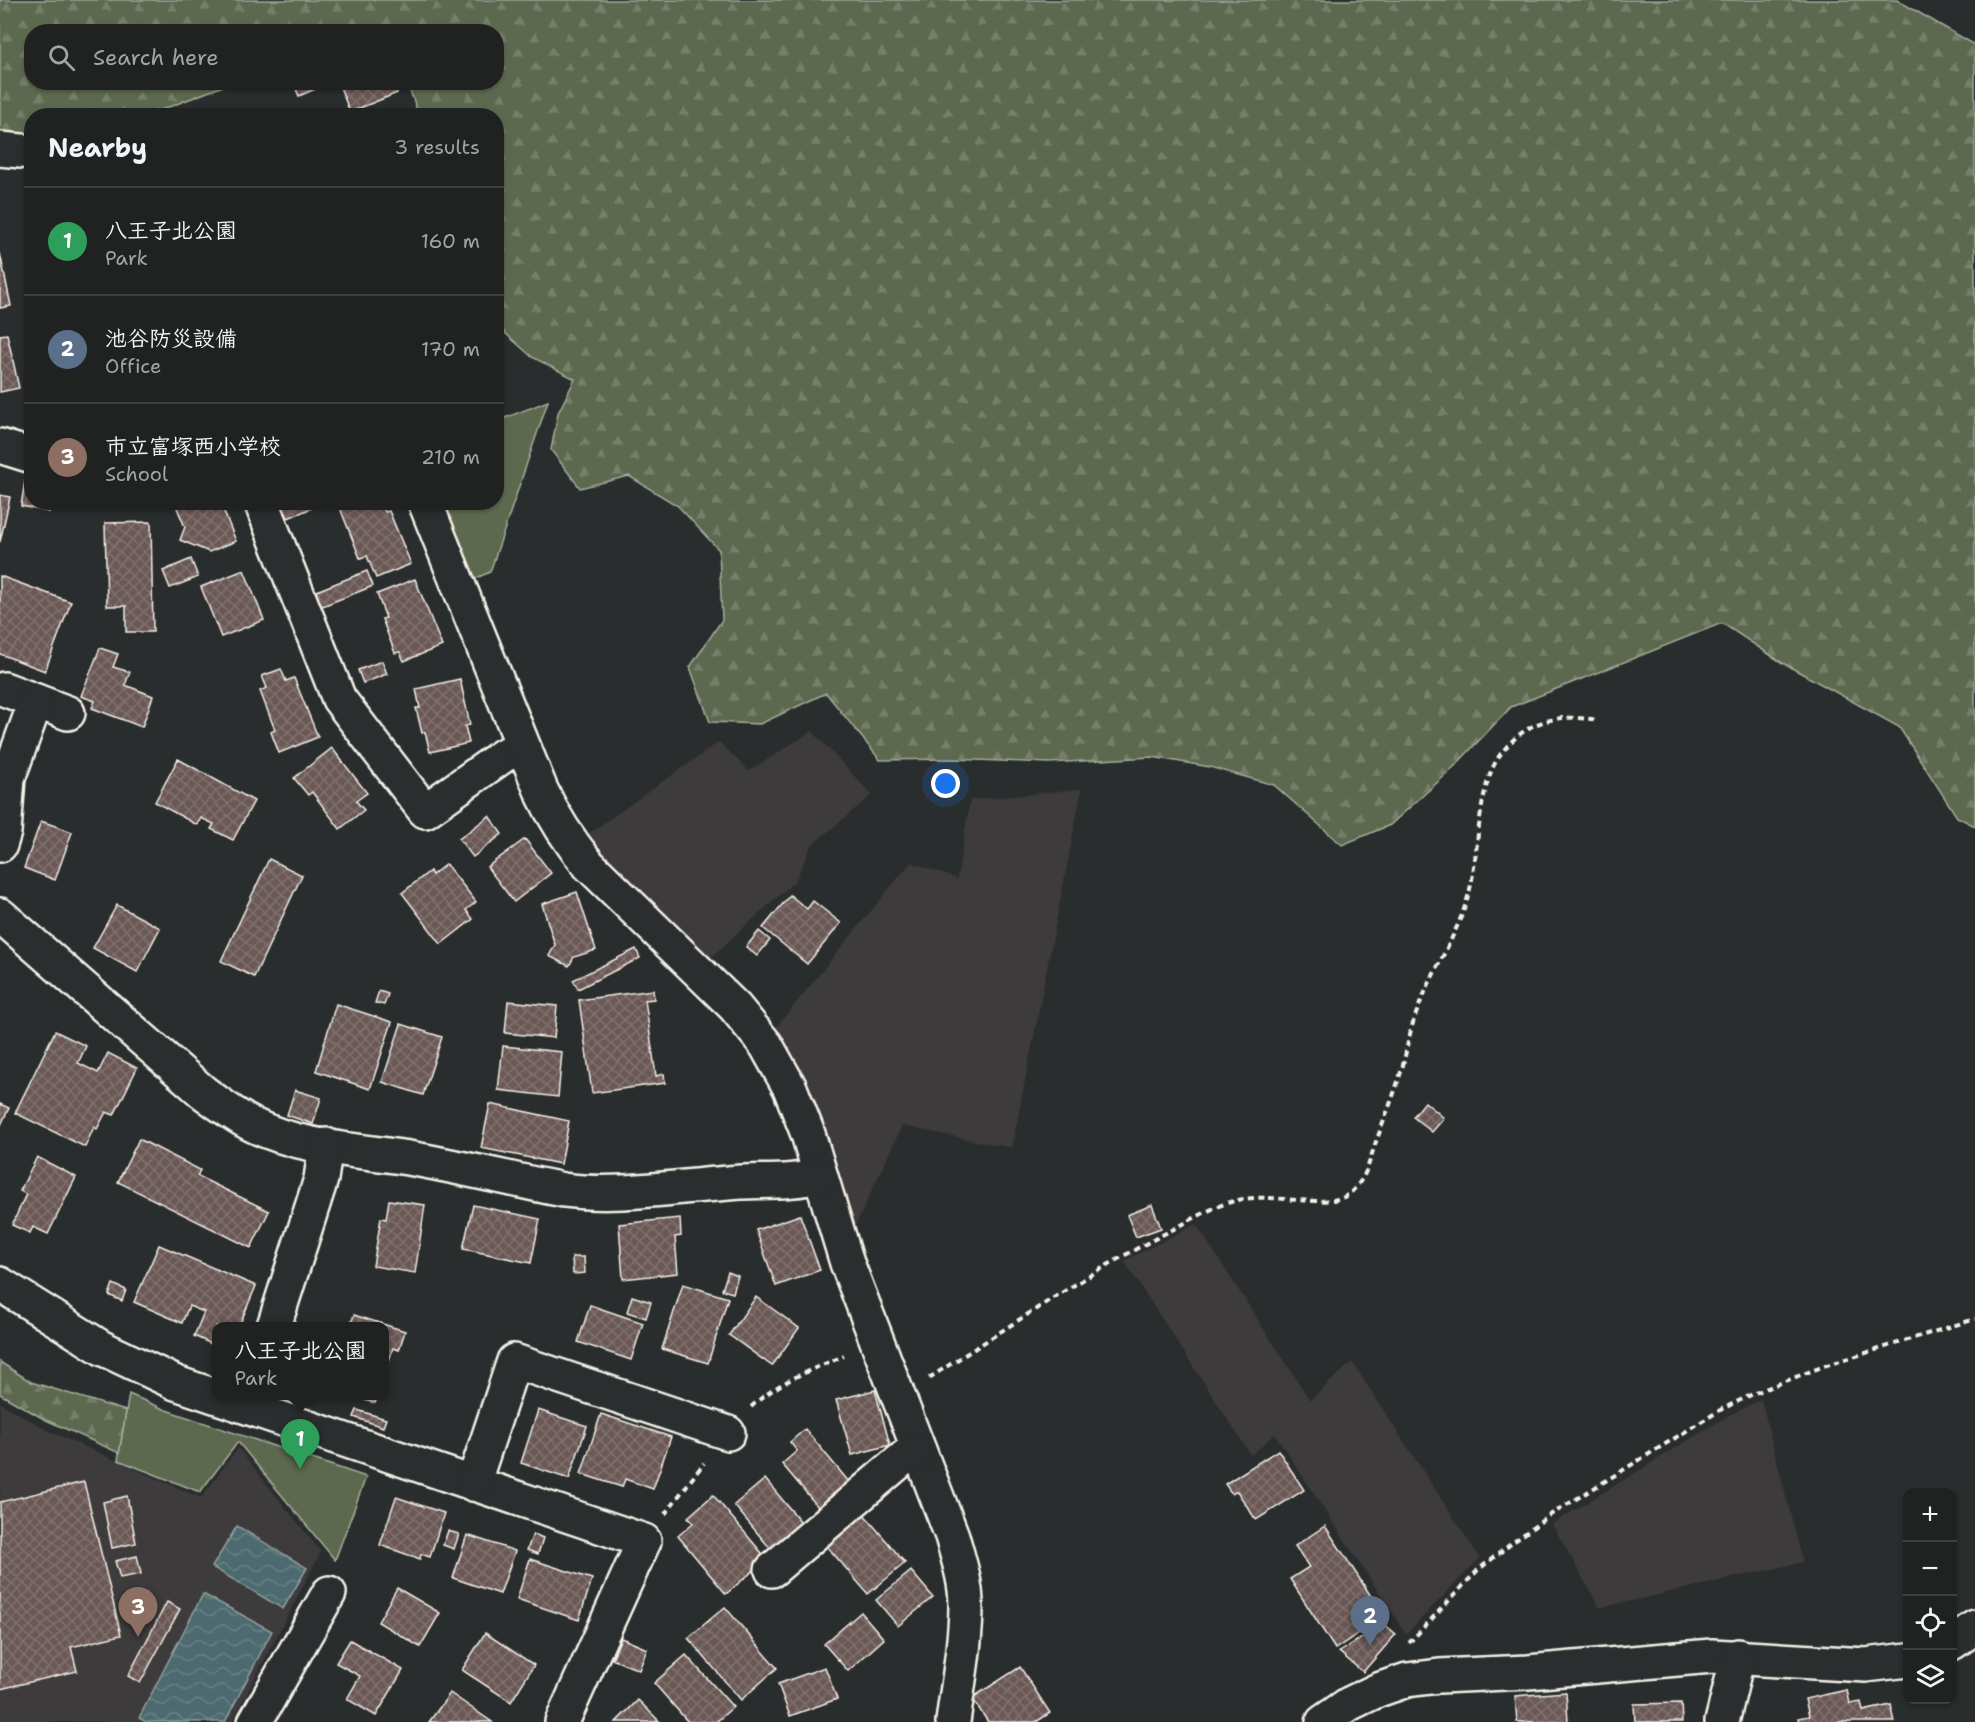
<!DOCTYPE html>
<meta charset="utf-8">
<style>
body{margin:0;font-family:"Shantell Sans","Klee One",sans-serif;background:#282a2a;color:#f1f3f6}
.controls{position:absolute;right:18px;bottom:18px;display:grid;overflow:hidden;border-radius:12px;box-shadow:0 2px 4px #0004}
.controls button{width:54px;height:54px;display:grid;place-items:center;padding:0;border:0;border-bottom:2px solid #3d3f40;background:#202222;color:#f1f3f6;font:30px sans-serif}
.you{position:absolute;left:946px;top:784px;width:21px;height:21px;margin:-15px;border:4px solid #fff;border-radius:50%;background:#1a73e8;box-shadow:0 0 0 9px #1a73e833}
.badge{display:grid;place-items:center;width:39px;height:39px;border-radius:50%;background:#8bbbb9;color:#fff;font-size:20px;font-weight:700}
.pin{position:absolute;translate:-50% -50px;filter:drop-shadow(0 2px 3px #0008)}
.pin::after{content:'';position:absolute;top:32px;width:21px;height:18px;background:inherit;clip-path:polygon(0 0,100% 0,50% 100%)}
.popup{position:absolute;left:212px;top:1322px;width:177px;height:78px;box-sizing:border-box;display:grid;place-content:center;border-radius:12px;background:#202222;filter:drop-shadow(0 2px 4px #0005);font-size:20px;white-space:nowrap;color:#a2a4a5}
.popup b{font-size:22px;color:#f1f3f6}
.popup::after{content:'';position:absolute;left:50%;top:100%;margin-left:-12px;border:12px solid transparent;border-top-color:#202222}
.list{margin:0;padding:0;list-style:none}
h2{display:flex;justify-content:space-between;align-items:center;height:78px;margin:0;padding:0 24px;font-size:26px}
h2 small{font-size:20px;font-weight:400;color:#a2a4a5}
.list li{display:grid;grid-template-columns:39px 1fr auto;gap:18px;align-items:center;box-sizing:border-box;height:108px;padding:0 24px;border-top:2px solid #3d3f40}
.list b{display:block;font-size:22px;white-space:nowrap}
.list p{margin:0;font-size:20px;white-space:nowrap;color:#a2a4a5}
.list em{font-size:20px;font-style:normal;color:#a2a4a5}
.icon{flex:none;width:33px;height:33px;fill:none;stroke:currentColor;stroke-width:2;stroke-linecap:round;stroke-linejoin:round}
.map{position:relative;flex:none;width:1975px;height:1722px;overflow:hidden}
.search{position:absolute;background:#202222;box-shadow:0 2px 4px #0004;left:24px;top:24px;width:480px;height:66px;display:flex;align-items:center;gap:15px;box-sizing:border-box;padding:0 21px;border-radius:24px;color:#a2a4a5;font-size:22px}
.panel{position:absolute;background:#202222;box-shadow:0 2px 4px #0004;left:24px;top:108px;width:480px;height:402px;border-radius:24px}
.map>svg:first-child{display:block}
.built{fill:#3e3a3a}
.green{fill:#5d6950;stroke:#a8ad9c;stroke-width:1.5}
.forest{fill:url(#forest-firs);stroke:#a8ad9c;stroke-width:1.5}
.water{fill:url(#water-waves);stroke:#90a1a0;stroke-width:1.5}
.building{fill:url(#building-cross-hatch);stroke:#f4f1e8;stroke-width:1.5}
.lines{fill:none;stroke-linecap:round;stroke-linejoin:round}
.minor-casing{stroke:#f4f1e8;stroke-width:38}
.path{stroke:#f4f1e8;stroke-width:4;stroke-dasharray:6 4.5;stroke-linecap:butt}
.minor{stroke:#2a2d2e;stroke-width:33}
</style>
<div class="map">
<svg width="1975" height="1722" viewBox="0 0 1975 1722">
<defs>
<pattern id="forest-firs" width="22" height="20" patternUnits="userSpaceOnUse" patternTransform="scale(1.5)"><rect width="22" height="20" fill="#5d6950"/><path d="M5 1l3.5 6h-7zM16 11l3.5 6h-7z" fill="#757f69"/></pattern>
<pattern id="water-waves" width="16" height="10" patternUnits="userSpaceOnUse" patternTransform="scale(1.5)"><rect width="16" height="10" fill="#4d6b70"/><path d="M0 5q4-4 8 0t8 0" fill="none" stroke="#678184"/></pattern>
<pattern id="building-cross-hatch" width="8" height="8" patternUnits="userSpaceOnUse" patternTransform="scale(1.5)"><rect width="8" height="8" fill="#6b5956"/><path d="M0 0l8 8M0 8l8-8" fill="none" stroke="#81716e"/></pattern>
</defs>
<rect width="100%" height="100%" fill="#2a2d2e"/>
<filter id="ink" filterUnits="userSpaceOnUse"><feTurbulence type="fractalNoise" baseFrequency=".0167" numOctaves="2"/><feDisplacementMap in="SourceGraphic" scale="12" xChannelSelector="R" yChannelSelector="G"/><feConvolveMatrix kernelMatrix="1 2 1 2 8 2 1 2 1" color-interpolation-filters="sRGB"/></filter>
<g filter="url(#ink)">
<g class="built">
<path d="M812,731L872,795L812,845L795,881L708,960L584,837L719,742L749,771Z"/>
<path d="M1082,789L1012,1148L902,1126L852,1233L773,1031L911,862L957,879L970,800Z"/>
<path d="M1196,1224L1310,1400L1352,1362L1480,1558L1406,1634L1275,1434L1251,1455L1124,1261Z"/>
<path d="M1761,1399L1803,1562L1600,1608L1552,1524L1726,1417Z"/>
<path d="M0,1403L49,1431L201,1498L238,1448L321,1552L232,1722H0Z"/>
</g>
<g class="green">
<path d="M548,401L490,572L472,580L441,503L496,502L497,421Z"/>
<path d="M129,1394L166,1410L366,1477L335,1560L238,1442L200,1492L118,1460Z"/>
</g>
<g class="forest">
<path d="M0,0H1897L1975,45V826L1957,817L1899,727L1781,662L1722,623L1511,707L1450,771L1390,825L1342,845L1274,785L1210,767L1152,757L1049,763L952,759L880,760L826,693L760,724L710,722L690,667L722,620L719,550L678,506L629,476L580,488L551,450L558,413L575,379L532,357L504,332L497,314L496,116L419,115L407,83L496,82V32H32V82L231,83L148,115L32,116L31,134L0,132Z"/>
<path d="M0,1362L31,1382L126,1411L119,1453L44,1419L0,1394Z"/>
</g>
<g class="water">
<path d="M237,1526L307,1568L283,1609L212,1567Z"/>
<path d="M203,1594L272,1631L225,1722H146L139,1718Z"/>
</g>
<g class="building">
<path d="M293,82H331L299,96Z"/>
<path d="M338,82H393L397,93L350,112Z"/>
<path d="M0,253L11,306L0,308Z"/>
<path d="M7,334L19,388L0,392V335Z"/>
<path d="M25,481L32,483V502H51L49,512L21,506Z"/>
<path d="M0,495L10,497L0,542Z"/>
<path d="M220,502L236,541L209,552L180,540L185,527L175,503Z"/>
<path d="M291,502H312L314,507L288,518L283,506Z"/>
<path d="M355,502H381L385,512L389,511L411,564L376,578L367,556L360,558L340,508Z"/>
<path d="M151,522L153,632H126V606H107L105,523Z"/>
<path d="M191,559L198,577L170,588L163,571Z"/>
<path d="M244,570L264,620L221,637L201,587Z"/>
<path d="M367,571L373,586L320,607L314,592Z"/>
<path d="M0,576L71,602L45,671L0,654Z"/>
<path d="M415,579L442,646L404,661L400,652L395,653L382,619L386,618L377,594Z"/>
<path d="M100,648L118,654L113,667L130,672L125,685L153,696L142,727L92,708L95,701L81,696Z"/>
<path d="M382,661L387,674L363,683L358,670Z"/>
<path d="M281,669L286,681L294,678L318,737L279,753L271,732L275,730L260,691L267,688L262,676Z"/>
<path d="M460,679L470,725L465,726L469,743L430,752L425,732L422,733L416,708H420L416,689Z"/>
<path d="M332,748L367,793L356,801L364,810L340,829L312,792L308,795L294,778Z"/>
<path d="M178,759L254,801L233,840L211,829L214,824L201,818L197,825L155,802Z"/>
<path d="M489,816L502,834L473,857L459,839Z"/>
<path d="M41,821L72,832L55,880L24,868Z"/>
<path d="M525,839L551,873L514,902L487,867Z"/>
<path d="M269,859L302,875L254,977L221,961Z"/>
<path d="M446,864L476,902L466,910L473,919L441,944L402,893L430,871L432,875Z"/>
<path d="M577,892L596,950L574,957L569,966L549,956L555,945L542,904Z"/>
<path d="M790,895L807,909L813,901L841,923L807,964L763,928Z"/>
<path d="M117,905L160,928L137,972L93,948Z"/>
<path d="M759,931L770,940L757,956L746,947Z"/>
<path d="M636,949L640,958L578,989L573,980Z"/>
<path d="M653,990L654,999L645,1000L656,1076L664,1074L665,1083L592,1093L579,1000Z"/>
<path d="M379,991L388,994L384,1005L375,1003Z"/>
<path d="M508,1001L557,1006L554,1038L505,1033Z"/>
<path d="M336,1004L392,1022L370,1089L316,1071Z"/>
<path d="M401,1024L442,1037L423,1095L382,1082Z"/>
<path d="M55,1031L86,1046L78,1063L98,1073L108,1053L137,1068L114,1115L106,1112L97,1129L94,1127L85,1147L15,1113Z"/>
<path d="M503,1046L562,1052L558,1097L498,1090Z"/>
<path d="M295,1090L321,1098L313,1124L287,1115Z"/>
<path d="M1425,1102L1444,1118L1432,1132L1413,1117Z"/>
<path d="M0,1104L9,1108L0,1127Z"/>
<path d="M490,1104L569,1121L561,1164L481,1148Z"/>
<path d="M139,1139L200,1170L197,1176L269,1211L251,1248L118,1182Z"/>
<path d="M37,1157L76,1177L48,1234L33,1227L30,1233L12,1225L26,1194L20,1191Z"/>
<path d="M389,1200L425,1205L415,1273L373,1266L381,1218L386,1219Z"/>
<path d="M473,1205L540,1219L531,1263L463,1249Z"/>
<path d="M1152,1205L1161,1228L1136,1237L1127,1215Z"/>
<path d="M800,1215L820,1270L776,1286L756,1230Z"/>
<path d="M680,1218L681,1236L675,1237L678,1273L623,1279L619,1224Z"/>
<path d="M159,1245L256,1286L239,1326H216V1346L194,1336L204,1312L189,1306L182,1323L134,1302Z"/>
<path d="M572,1257H584L585,1273L573,1274Z"/>
<path d="M728,1272L738,1276L733,1293L722,1290Z"/>
<path d="M113,1284L126,1290L122,1301L109,1295Z"/>
<path d="M683,1284L728,1298L708,1363L662,1349Z"/>
<path d="M632,1296L651,1302L646,1318L627,1312Z"/>
<path d="M756,1297L799,1328L772,1366L729,1335Z"/>
<path d="M590,1305L643,1323L631,1360L578,1342Z"/>
<path d="M354,1315L405,1331L399,1350L393,1348L384,1376V1326H350Z"/>
<path d="M875,1390L890,1445L852,1455L836,1400Z"/>
<path d="M352,1396H378L375,1403Z"/>
<path d="M357,1410L386,1419L383,1427L354,1417Z"/>
<path d="M538,1410L587,1426L569,1479L521,1463Z"/>
<path d="M601,1414L671,1437L653,1489L625,1479L622,1487L581,1474Z"/>
<path d="M805,1429L849,1482L819,1508L782,1464L797,1451L790,1442Z"/>
<path d="M1278,1450L1304,1490L1256,1520L1237,1491L1232,1494L1225,1484Z"/>
<path d="M765,1479L806,1528L775,1554L734,1505Z"/>
<path d="M84,1482L121,1635L71,1647L77,1671L0,1689V1502Z"/>
<path d="M713,1495L767,1559L726,1594L678,1536L693,1523L688,1517Z"/>
<path d="M127,1496L136,1543L112,1548L103,1502Z"/>
<path d="M396,1497L444,1513L430,1557L421,1554L420,1559L380,1545Z"/>
<path d="M862,1512L905,1563L868,1594L825,1544Z"/>
<path d="M1325,1526L1384,1616L1335,1649L1290,1579L1309,1567L1295,1546Z"/>
<path d="M448,1531L459,1534L454,1549L443,1545Z"/>
<path d="M533,1534L543,1538L538,1554L527,1550Z"/>
<path d="M467,1535L515,1551L500,1594L453,1578Z"/>
<path d="M137,1556L141,1574L120,1578L115,1561Z"/>
<path d="M530,1559L592,1579L579,1620L517,1599Z"/>
<path d="M911,1571L933,1597L898,1626L876,1600Z"/>
<path d="M397,1588L440,1613L420,1647L378,1622Z"/>
<path d="M167,1602L180,1609L140,1683L128,1676Z"/>
<path d="M725,1607L777,1668L741,1700L688,1638Z"/>
<path d="M861,1612L884,1639L848,1671L824,1644Z"/>
<path d="M1384,1624L1396,1634L1363,1672L1339,1652Z"/>
<path d="M485,1633L534,1665L511,1702L462,1670Z"/>
<path d="M621,1638L647,1649L639,1670L612,1659Z"/>
<path d="M350,1640L403,1670L376,1716L347,1699L360,1676L336,1663Z"/>
<path d="M686,1655L733,1707L716,1722H688L654,1683Z"/>
<path d="M825,1667L837,1699L790,1716L778,1684Z"/>
<path d="M1020,1667L1050,1713L1036,1722H988L972,1698Z"/>
<path d="M1847,1690L1850,1704L1861,1702L1863,1711L1891,1705L1895,1722H1799L1798,1718L1809,1716L1805,1699Z"/>
<path d="M1566,1692L1568,1722H1517L1515,1696Z"/>
<path d="M450,1693L492,1722H429Z"/>
<path d="M638,1700L660,1722H616Z"/>
<path d="M1681,1703L1682,1722H1635L1634,1704Z"/>
</g>
<g class="lines">
<defs>
<g id="minor">
<path d="M0,149L32,152"/>
<path d="M0,446L32,456"/>
<path d="M261,502L339,699L425,811L504,755L523,747"/>
<path d="M425,502L541,790C554,818 569,841 589,865L735,1007L766,1045L790,1088L808,1134L847,1263L952,1536C958,1558 966,1581 966,1605C966,1644 958,1683 953,1722"/>
<path d="M4,689L68,713"/>
<path d="M0,845L4,832L8,778L36,701"/>
<path d="M0,915L203,1092C219,1104 235,1116 253,1125C302,1149 361,1150 414,1159C464,1168 514,1180 563,1190C618,1197 673,1187 728,1183C759,1180 791,1184 820,1175"/>
<path d="M0,1284L102,1348L176,1383L644,1541L562,1722"/>
<path d="M274,1326L321,1179L326,1145"/>
<path d="M473,1484L514,1361L728,1433"/>
<path d="M772,1570L906,1456L919,1451"/>
<path d="M1952,1643L1975,1627"/>
<path d="M255,1722L329,1593"/>
<path d="M1323,1722L1349,1704L1378,1690L1407,1680L1439,1676L1528,1672L1712,1656L1866,1665L1908,1660"/>
<path d="M1722,1722L1738,1656"/>
</g>
</defs>
<use href="#minor" class="minor-casing"/>
<g class="path">
<path d="M929,1378C1009,1327 1087,1273 1172,1230C1195,1218 1218,1203 1244,1199C1272,1194 1321,1207 1344,1197C1352,1193 1357,1186 1362,1179C1369,1167 1372,1152 1377,1139C1386,1115 1396,1090 1403,1065C1407,1048 1410,1030 1416,1014C1431,973 1458,935 1469,893C1480,852 1476,783 1503,751C1529,719 1558,714 1597,720"/>
<path d="M751,1407C778,1382 810,1370 844,1356"/>
<path d="M665,1514L704,1463"/>
<path d="M1409,1643L1478,1570L1512,1543L1547,1517L1722,1409L1755,1393L1824,1366L1975,1319"/>
</g>
<use href="#minor" class="minor"/>
</g>
</g>
</svg>
<div class="controls">
<button>+</button>
<button>−</button>
<button><svg class="icon" aria-label="locate" viewBox="0 0 24 24"><circle cx="12" cy="12" r="6"/><path d="M12 2v4M12 18v4M2 12h4M18 12h4"/></svg></button>
<button><svg class="icon" aria-label="layers" viewBox="0 0 24 24"><path d="M12 4l9 5-9 5-9-5zM3 14l9 5 9-5"/></svg></button>
</div>
<div class="you"></div>
<div class="pin badge" style="left:300px;top:1469px;background:#2e9e5b">1</div>
<div class="popup"><b>八王子北公園</b>Park</div>
<div class="pin badge" style="left:1370px;top:1646px;background:#5c6f8a">2</div>
<div class="pin badge" style="left:138px;top:1637px;background:#8d6e63">3</div>
<div class="search"><svg class="icon" aria-label="search" viewBox="0 0 24 24"><circle cx="10" cy="10" r="6"/><path d="M15 15l6 6"/></svg>Search here</div>
<section class="panel">
<h2>Nearby<small>3 results</small></h2>
<ul class="list">
<li><span class="badge" style="background:#2e9e5b">1</span><div><b>八王子北公園</b><p>Park</p></div><em>160 m</em></li>
<li><span class="badge" style="background:#5c6f8a">2</span><div><b>池谷防災設備</b><p>Office</p></div><em>170 m</em></li>
<li><span class="badge" style="background:#8d6e63">3</span><div><b>市立富塚西小学校</b><p>School</p></div><em>210 m</em></li>
</ul>
</section>
</div>
